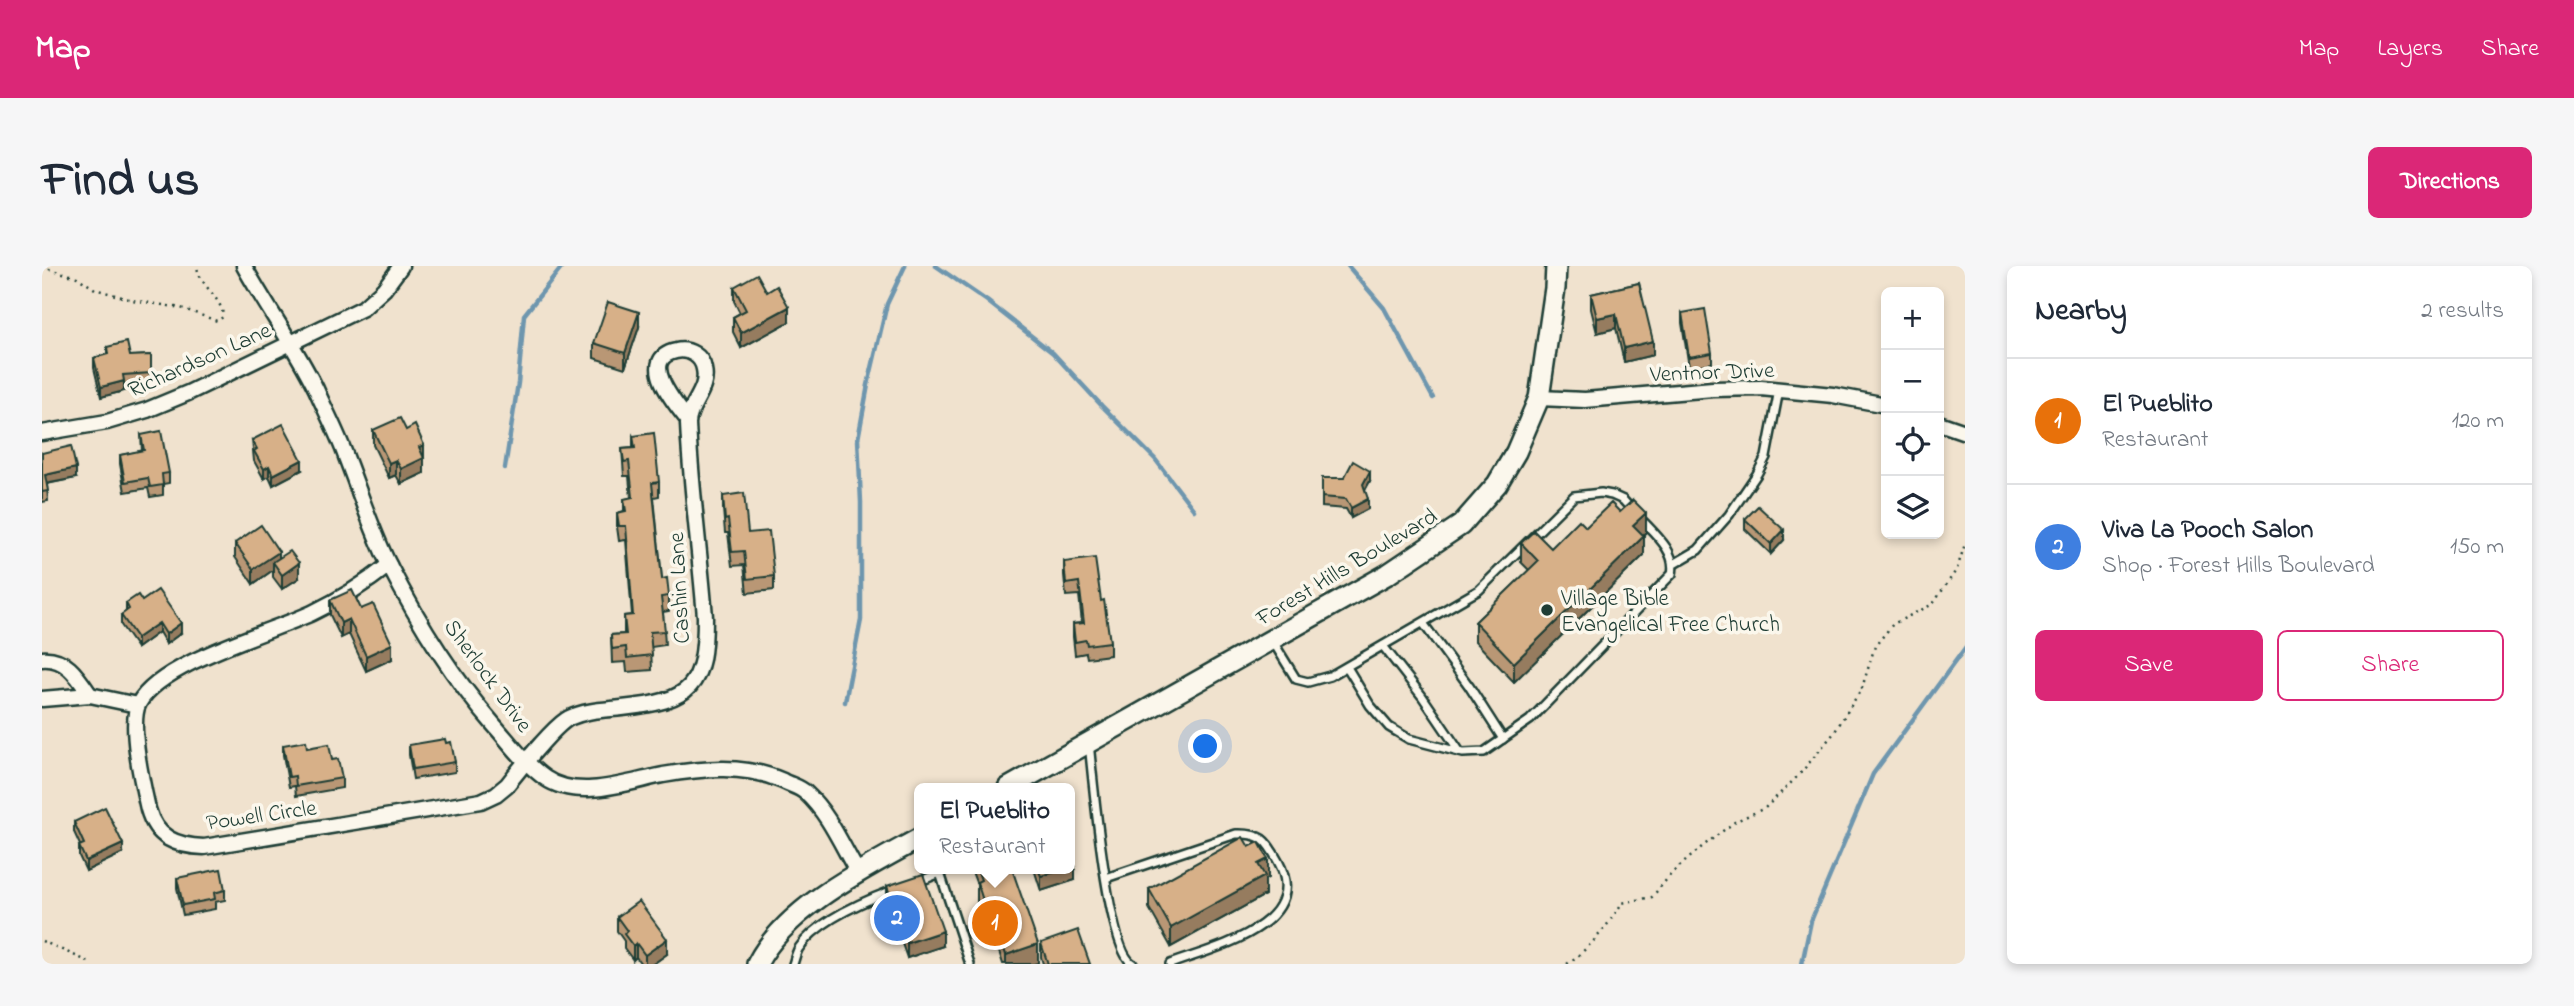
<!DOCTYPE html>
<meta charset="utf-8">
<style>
body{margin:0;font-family:"Indie Flower",sans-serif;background:#f6f6f7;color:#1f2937}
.controls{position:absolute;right:21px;top:21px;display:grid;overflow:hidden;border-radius:10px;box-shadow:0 4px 10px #0003}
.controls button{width:63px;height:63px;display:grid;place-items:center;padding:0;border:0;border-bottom:2px solid #e0e1e3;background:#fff;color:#1f2937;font:35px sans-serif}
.you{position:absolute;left:1164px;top:481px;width:24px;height:24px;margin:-18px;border:5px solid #fff;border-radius:50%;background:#1a73e8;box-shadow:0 0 0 10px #1a73e833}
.badge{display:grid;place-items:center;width:46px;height:46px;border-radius:50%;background:#db2777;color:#fff;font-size:23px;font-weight:700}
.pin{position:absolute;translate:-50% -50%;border:4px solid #fff;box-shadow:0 2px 7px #0006}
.popup{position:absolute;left:872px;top:517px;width:161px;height:91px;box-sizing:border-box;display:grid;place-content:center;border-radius:10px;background:#fff;filter:drop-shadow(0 2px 5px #0005);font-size:23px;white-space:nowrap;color:#747a83}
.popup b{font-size:26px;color:#1f2937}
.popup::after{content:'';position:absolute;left:50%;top:100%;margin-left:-14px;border:14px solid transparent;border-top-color:#fff}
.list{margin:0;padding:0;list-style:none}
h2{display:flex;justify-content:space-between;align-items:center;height:91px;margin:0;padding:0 28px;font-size:30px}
h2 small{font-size:23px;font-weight:400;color:#747a83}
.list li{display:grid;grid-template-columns:46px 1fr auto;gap:21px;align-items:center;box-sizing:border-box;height:126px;padding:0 28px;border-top:2px solid #e0e1e3}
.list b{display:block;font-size:26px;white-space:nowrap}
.list p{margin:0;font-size:23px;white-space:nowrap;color:#747a83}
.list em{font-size:23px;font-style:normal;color:#747a83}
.actions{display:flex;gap:14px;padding:21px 28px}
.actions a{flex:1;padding:16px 0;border:2px solid #db2777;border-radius:10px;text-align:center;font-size:24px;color:#db2777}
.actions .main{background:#db2777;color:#fff}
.icon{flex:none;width:38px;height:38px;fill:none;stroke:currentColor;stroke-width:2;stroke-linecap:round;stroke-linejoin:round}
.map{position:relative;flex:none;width:1923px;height:698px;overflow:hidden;border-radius:10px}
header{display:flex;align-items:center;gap:42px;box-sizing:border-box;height:98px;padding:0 35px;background:#db2777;color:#fff}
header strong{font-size:33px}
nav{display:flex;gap:38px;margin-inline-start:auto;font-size:24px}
.intro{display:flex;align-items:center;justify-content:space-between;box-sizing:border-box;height:168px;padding:0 42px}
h1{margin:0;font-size:49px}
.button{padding:18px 32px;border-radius:10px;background:#db2777;color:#fff;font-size:24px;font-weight:700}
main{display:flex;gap:42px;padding:0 42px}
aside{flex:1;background:#fff;border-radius:10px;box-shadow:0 4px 10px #0003}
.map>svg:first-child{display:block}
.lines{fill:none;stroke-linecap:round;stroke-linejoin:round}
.stream{stroke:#6e96ae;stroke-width:4.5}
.service-casing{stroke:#1f3d34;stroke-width:12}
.minor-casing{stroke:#1f3d34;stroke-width:19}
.secondary-casing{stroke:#1f3d34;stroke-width:24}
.path{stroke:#1f3d34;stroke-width:2.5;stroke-dasharray:2 5;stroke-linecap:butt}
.service{stroke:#fbf7ec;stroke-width:7}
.minor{stroke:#fbf7ec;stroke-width:14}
.secondary{stroke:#fbf7ec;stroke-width:19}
.wall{fill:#b99775;stroke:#1f3d34;stroke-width:2}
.shaded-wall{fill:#967b5f;stroke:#1f3d34;stroke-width:2}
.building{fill:#d7b088;stroke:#1f3d34;stroke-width:2}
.poi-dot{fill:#1f3d34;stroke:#fbf7ec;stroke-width:2.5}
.labels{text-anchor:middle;stroke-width:7;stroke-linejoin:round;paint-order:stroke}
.street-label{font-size:23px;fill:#1f3d34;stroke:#fbf7ec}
.poi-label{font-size:23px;fill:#1f3d34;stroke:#fbf7ec;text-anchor:start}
</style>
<header>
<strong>Map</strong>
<nav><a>Map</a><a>Layers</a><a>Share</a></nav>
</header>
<div class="intro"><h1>Find us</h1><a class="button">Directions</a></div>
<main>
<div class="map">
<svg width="1923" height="698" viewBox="0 0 1923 698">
<rect width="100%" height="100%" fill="#f0e2ce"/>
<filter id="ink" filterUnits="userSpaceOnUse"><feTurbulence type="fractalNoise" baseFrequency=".0143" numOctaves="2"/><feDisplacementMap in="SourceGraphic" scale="14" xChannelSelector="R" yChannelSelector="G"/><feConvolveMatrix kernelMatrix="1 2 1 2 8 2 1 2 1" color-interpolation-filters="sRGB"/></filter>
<g filter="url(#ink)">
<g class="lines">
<g class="stream">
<path d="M894,0L945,35L1011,87L1060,140L1113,193L1152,244"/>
<path d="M1306,0L1342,42L1391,132"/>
<path d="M463,202L476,117L482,49L521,0"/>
<path d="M803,436L819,354V236L816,173L826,119L845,38L863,0"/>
<path d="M1760,698L1769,655L1831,508L1923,382"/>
</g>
<defs>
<g id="service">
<path d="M1632,298L1656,284L1687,249L1715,208L1724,191L1737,124"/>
<path d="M1381,357L1427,420L1461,473"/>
<path d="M1230,374L1254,413L1266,416L1288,410L1437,324L1532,230L1559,227L1570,229L1581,234L1590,244"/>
<path d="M1341,380L1380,430L1418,486"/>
<path d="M1305,401L1328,439L1347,461L1367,473L1421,487L1442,486L1488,454L1630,308C1635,286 1613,268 1598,252"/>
<path d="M1047,477C1051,512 1065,685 1091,698"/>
<path d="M898,607L928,698"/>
<path d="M1064,612L1194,568C1219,567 1224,573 1236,595C1271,659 1171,682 1128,698"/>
<path d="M876,616L898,607L896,603"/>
<path d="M751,698C753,693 754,686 757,682C774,656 822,635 851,624"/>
</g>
<g id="minor">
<path d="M202,0C225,42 253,80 274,123C284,146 296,168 304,191C318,227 330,265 347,299C375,354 412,413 452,459C468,477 483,498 503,512C536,535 586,516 621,509C661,502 703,498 741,515C748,519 758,521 764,527C787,548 800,580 816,607"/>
<path d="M1497,132L1543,134L1671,123L1719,122L1791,129L1844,139"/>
<path d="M1897,157L1923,166"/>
<path d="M0,167L65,156L105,144L146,127L321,42L342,23L359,0"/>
<path d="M347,299C323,318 297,334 270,347C226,367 119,397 97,437C86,457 101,521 106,543C114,572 134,580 162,581L439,535L454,528L465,519C476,505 513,459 527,452C544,444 562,444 580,442C650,435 663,421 663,351C658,287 649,222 646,158C646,138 667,125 662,103C660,90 647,82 634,85C595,93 634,139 646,154"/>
<path d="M0,393C24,391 36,411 48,429"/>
<path d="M0,433L48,429L95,439"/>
</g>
<g id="secondary">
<path d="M966,522L1346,308L1419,259L1455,218L1474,186L1497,132L1513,22L1514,0"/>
<path d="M715,698C744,641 824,602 878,572"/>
</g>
</defs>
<use href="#service" class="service-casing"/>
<use href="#minor" class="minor-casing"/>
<use href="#secondary" class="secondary-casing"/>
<g class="path">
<path d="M0,1L35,11L53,23L90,34L139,42L175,55L181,51C181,32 157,20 155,0"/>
<path d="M0,675L45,695L46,698"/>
<path d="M1525,698C1548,682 1565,661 1580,637L1610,631L1630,607L1661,580L1694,555L1723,542L1757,509L1792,467L1820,422L1833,380L1851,358L1891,338L1915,303L1923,278"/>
</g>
<use href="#service" class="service"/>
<use href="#minor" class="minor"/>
<use href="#secondary" class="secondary"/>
</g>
<g class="wall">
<path d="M1597,17L1611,89L1582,96L1574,62L1555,67L1549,43V28Z"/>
<path d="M692,21L725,26L747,56L699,82L691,66V51L698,47L692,35Z"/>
<path d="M1640,47L1670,87V97L1647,101L1640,57Z"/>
<path d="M597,61L583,102L552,92V77Z"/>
<path d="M65,81L88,90L109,89V117L82,118V125L59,131L52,102V92L65,88Z"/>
<path d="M331,164H364L382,179V207L359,218L354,209L347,212L331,179Z"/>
<path d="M99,169L127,207V217L121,218V229L108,231L106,222L83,226L78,198V189L100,185Z"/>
<path d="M591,170L617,216V230L612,231L620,313L627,330V345L621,346L623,379L609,381L610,404L585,406L584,396L570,397L569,369L582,368V350L590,349L584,274L577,275L575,261V247L582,245V233L589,232L587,210H582L580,183L591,182Z"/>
<path d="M210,174L260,204L231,219L227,210L222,213L212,195Z"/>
<path d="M0,187L34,212L5,218L6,235L0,236Z"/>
<path d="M1280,212L1328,215L1323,224L1326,243L1309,252L1304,243L1280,241Z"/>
<path d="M681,230L706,267L732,310V324L705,327L702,299L690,300L686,267H683L681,243Z"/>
<path d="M1578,246L1604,266L1601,269L1602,289L1472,416L1433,375V356L1487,304L1479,296V277L1509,282L1544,261Z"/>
<path d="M1703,253L1742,274L1729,288L1703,263Z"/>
<path d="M193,277L237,292L257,312L240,323L231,311V304L211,318L193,291Z"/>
<path d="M1022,296L1059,335L1068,376V389L1045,392L1044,387L1033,389L1031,371V358L1040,357L1037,329L1024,330L1022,309Z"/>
<path d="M288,334L319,343L350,393L324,405L307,368L299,372L288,349Z"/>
<path d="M100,335L139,367L124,378L117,366L95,382L79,359V349L84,346V337Z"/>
<path d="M404,477L413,496V506L371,513L367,489V479Z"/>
<path d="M241,479L265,482L290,494L300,512V522L254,530L253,520L247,521L241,489Z"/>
<path d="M32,556L81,587L44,605L37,590V580L38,579L32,566Z"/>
<path d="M929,603H970L996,697L992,698H961L952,670L947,672L935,635V619Z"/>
<path d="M992,603H1028L1033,614L999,625Z"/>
<path d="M135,612L183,624V634L173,636V643L141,649L135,622Z"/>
<path d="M1226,612L1223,613V629L1129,681L1107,642V623Z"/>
<path d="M845,620L901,680L865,692L845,634Z"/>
<path d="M575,651L625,688L611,698H599L594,691L591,694L582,682V675L575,665Z"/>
<path d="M999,677L1048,698H1001L999,691Z"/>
</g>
<g class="shaded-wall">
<path d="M747,41V56L699,82V67Z"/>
<path d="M597,46V61L583,102V87Z"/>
<path d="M1574,48V62L1555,67V52Z"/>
<path d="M1611,75V89L1582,96V82Z"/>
<path d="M82,115V125L59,131V121Z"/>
<path d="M382,179V207L359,218V203L377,181Z"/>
<path d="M260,194V204L231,219V209Z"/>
<path d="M354,194V209L347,212V197Z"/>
<path d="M227,200V210L222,213V203Z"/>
<path d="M34,202V212L3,218V209Z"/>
<path d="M1328,205V215L1321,228V218Z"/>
<path d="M1326,233V243L1309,252V242Z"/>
<path d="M1604,247V266L1591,278V259Z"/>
<path d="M1742,264V274L1729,288V278Z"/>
<path d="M1602,270V289L1472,416V397Z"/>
<path d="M237,286V300L231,296V304L211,318V303Z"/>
<path d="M257,297V312L240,323V309Z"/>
<path d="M307,353V368L299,372V357Z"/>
<path d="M117,357V366L95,382V372Z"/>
<path d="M139,357V367L124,378V368Z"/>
<path d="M350,378V393L324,405V390Z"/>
<path d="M81,578V587L44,605V595Z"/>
<path d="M1226,593V612L1223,613V629L1129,681V662L1216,598Z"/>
<path d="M1033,600V614L999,625V610L1023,603H1028V601Z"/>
<path d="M952,651V670L947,672V653Z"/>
<path d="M901,665V680L865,692V677Z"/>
<path d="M625,673V688L611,698H603V689Z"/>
<path d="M594,677V691L591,694V680Z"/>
<path d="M996,678V697L992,698H964V689Z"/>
</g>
<g class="building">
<path d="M715,8L725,26L735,20L747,41L699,67L691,51L704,44L692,21Z"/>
<path d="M1597,17L1611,75L1582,82L1574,48L1555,52L1549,28Z"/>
<path d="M566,36L597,46L583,87L552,77Z"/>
<path d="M1663,43L1670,87L1647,91L1640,47Z"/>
<path d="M85,76L88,90L109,89V107L81,109L82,115L59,121L52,92L66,88L65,81Z"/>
<path d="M358,152L364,164L373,159L382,179L377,181L382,192L359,203L354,194L347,197L331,164Z"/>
<path d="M241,158L260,194L231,209L227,200L222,203L212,185L215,183L210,174Z"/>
<path d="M119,165L127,207L120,208L121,219L108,221L106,212L83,216L78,189L102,184L99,169Z"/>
<path d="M612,167L617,216L610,217L620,313L625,312L627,330L619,331L623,365L608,366L610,389L585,392L584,381L570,383L569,369L584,368L582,350L591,349L584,260H577L575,247L584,245L582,233L591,231L587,195L582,196L580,183L593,182L591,170Z"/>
<path d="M29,180L34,202L3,209L6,225L0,226V187Z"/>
<path d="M1311,195L1328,205L1321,218L1326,233L1309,242L1304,233L1280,231V212H1302Z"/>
<path d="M702,227L706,267L727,265L732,310L705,313L702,285L690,286L686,253L683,254L681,230Z"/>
<path d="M1591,234L1604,247L1591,259L1602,270L1472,397L1433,356L1496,295L1479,277L1492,265L1509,282L1537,254L1544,261L1569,237L1578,246Z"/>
<path d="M1716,240L1742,264L1729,278L1703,253Z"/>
<path d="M219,259L237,286L211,303L193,277Z"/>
<path d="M248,285L257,297L240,309L231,296Z"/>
<path d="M1053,292L1059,335L1062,334L1068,376L1045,379L1044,374L1033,376L1031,358L1042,357L1037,316L1024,318L1022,296Z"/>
<path d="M116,324L139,357L124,368L117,357L95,372L79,349L87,343L84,337L96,329L100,335Z"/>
<path d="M310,324L319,343L331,338L350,378L324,390L307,353L299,357L288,334Z"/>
<path d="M403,473L404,477L409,476L413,496L371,503L367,479Z"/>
<path d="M264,475L265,482L287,478L290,494L296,493L300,512L254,520L253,510L247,511L241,479Z"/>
<path d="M63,541L81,578L44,595L37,580L42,578L32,556Z"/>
<path d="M1201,571L1207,581L1217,576L1226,593L1216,598L1223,610L1129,662L1107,623Z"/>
<path d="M1028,586L1033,600L1028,601Z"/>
<path d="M179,603L183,624L172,627L173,633L141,639L135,612Z"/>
<path d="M935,603H970L996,678L964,689L952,651L947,653L935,616L939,614Z"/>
<path d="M996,603H1023L999,610Z"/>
<path d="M881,608L901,665L865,677L845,620Z"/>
<path d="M597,635L625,673L603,689L594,677L591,680L582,668L585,665L575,651Z"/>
<path d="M1036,664L1048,698H1006L999,677Z"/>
</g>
</g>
<circle class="poi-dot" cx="1505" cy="344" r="7"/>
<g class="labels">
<g class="street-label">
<text transform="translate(157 93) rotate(-24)" y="8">Richardson Lane</text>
<text transform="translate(1670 105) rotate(-2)" y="8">Ventnor Drive</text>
<text transform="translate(1304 300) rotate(-31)" y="8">Forest Hills Boulevard</text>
<text transform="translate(636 322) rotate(-93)" y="8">Cashin Lane</text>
<text transform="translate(447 409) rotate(54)" y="8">Sherlock Drive</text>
<text transform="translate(219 548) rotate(-8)" y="8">Powell Circle</text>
</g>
<g class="poi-label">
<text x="1519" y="339">Village Bible<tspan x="1519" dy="26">Evangelical Free Church</tspan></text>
</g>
</g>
</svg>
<div class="controls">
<button>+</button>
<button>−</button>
<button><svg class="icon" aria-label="locate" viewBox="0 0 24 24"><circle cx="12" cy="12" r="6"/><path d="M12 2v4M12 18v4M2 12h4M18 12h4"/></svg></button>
<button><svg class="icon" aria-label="layers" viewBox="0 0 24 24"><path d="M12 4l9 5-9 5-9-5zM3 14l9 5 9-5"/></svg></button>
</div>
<div class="you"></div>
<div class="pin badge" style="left:953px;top:657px;background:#e8710a">1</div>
<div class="popup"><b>El Pueblito</b>Restaurant</div>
<div class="pin badge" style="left:855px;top:652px;background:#3f7fe0">2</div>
</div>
<aside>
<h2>Nearby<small>2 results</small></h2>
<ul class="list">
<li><span class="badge" style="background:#e8710a">1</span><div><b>El Pueblito</b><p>Restaurant</p></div><em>120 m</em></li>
<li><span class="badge" style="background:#3f7fe0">2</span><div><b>Viva La Pooch Salon</b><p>Shop · Forest Hills Boulevard</p></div><em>150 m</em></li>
</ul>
<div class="actions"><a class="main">Save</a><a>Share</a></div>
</aside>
</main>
